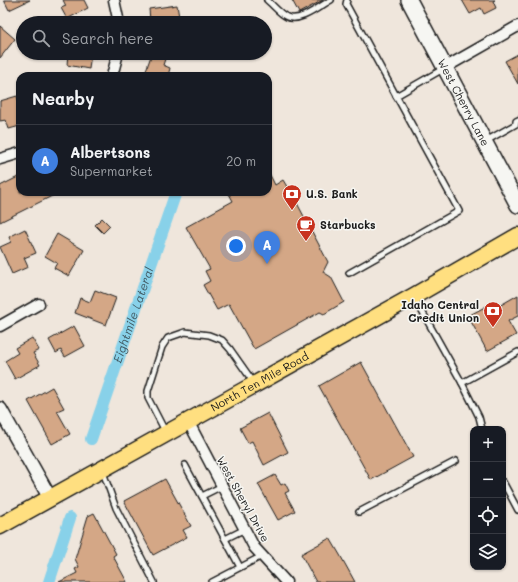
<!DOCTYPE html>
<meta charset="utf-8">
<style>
body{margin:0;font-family:Mali,sans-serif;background:#20242c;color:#f1f3f6}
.controls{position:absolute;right:12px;bottom:12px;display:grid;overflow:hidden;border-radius:8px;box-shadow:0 1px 3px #0004}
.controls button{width:36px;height:36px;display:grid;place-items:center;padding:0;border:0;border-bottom:1px solid #363941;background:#171b24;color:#f1f3f6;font:20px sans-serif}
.you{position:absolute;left:236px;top:246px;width:14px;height:14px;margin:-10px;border:3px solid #fff;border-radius:50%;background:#1a73e8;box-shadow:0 0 0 6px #1a73e833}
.badge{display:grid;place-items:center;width:26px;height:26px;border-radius:50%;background:#7c3aed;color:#fff;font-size:13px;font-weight:700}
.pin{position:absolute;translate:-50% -33px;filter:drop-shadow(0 1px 2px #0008)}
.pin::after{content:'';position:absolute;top:21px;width:14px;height:12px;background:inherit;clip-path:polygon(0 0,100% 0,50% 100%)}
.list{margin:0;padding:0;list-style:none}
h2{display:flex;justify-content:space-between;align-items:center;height:52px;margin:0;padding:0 16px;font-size:17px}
h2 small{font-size:13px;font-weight:400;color:#9ea1a6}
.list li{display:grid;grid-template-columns:26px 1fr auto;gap:12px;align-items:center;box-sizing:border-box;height:72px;padding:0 16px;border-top:1px solid #363941}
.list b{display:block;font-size:15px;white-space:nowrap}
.list p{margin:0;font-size:13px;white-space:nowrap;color:#9ea1a6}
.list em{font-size:13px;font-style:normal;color:#9ea1a6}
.icon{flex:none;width:22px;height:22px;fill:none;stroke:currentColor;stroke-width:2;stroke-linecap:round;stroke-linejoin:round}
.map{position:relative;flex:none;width:518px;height:582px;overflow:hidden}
.search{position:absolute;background:#171b24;box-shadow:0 1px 3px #0004;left:16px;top:16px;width:256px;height:44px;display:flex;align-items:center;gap:10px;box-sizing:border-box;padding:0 14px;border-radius:22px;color:#9ea1a6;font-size:15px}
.panel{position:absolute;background:#171b24;box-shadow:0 1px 3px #0004;left:16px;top:72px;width:256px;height:124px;border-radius:12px}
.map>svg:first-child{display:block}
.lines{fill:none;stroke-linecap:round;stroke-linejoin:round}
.canal{stroke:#88d1e9;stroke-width:12}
.building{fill:#d4a786;stroke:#1c1c1c}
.service-casing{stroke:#1c1c1c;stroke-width:8}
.minor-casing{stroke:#1c1c1c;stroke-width:13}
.tertiary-casing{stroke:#1c1c1c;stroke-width:16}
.secondary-casing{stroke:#1c1c1c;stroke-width:18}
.primary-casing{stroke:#1c1c1c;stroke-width:19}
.service{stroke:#f6f6f2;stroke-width:5}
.minor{stroke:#f6f6f2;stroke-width:10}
.tertiary{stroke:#f6f6f2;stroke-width:13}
.secondary{stroke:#f6f6f2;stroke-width:15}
.primary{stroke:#ffdf80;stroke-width:16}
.labels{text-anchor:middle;stroke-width:3;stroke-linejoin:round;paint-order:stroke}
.street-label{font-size:11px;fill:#1c1c1c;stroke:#f6f6f2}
.poi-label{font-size:11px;font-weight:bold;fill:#1c1c1c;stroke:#f6f6f2;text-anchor:start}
.water-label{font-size:12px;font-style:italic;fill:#425b64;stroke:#f6f6f2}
</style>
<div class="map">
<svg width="518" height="582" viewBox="0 0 518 582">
<rect width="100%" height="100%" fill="#efe6dc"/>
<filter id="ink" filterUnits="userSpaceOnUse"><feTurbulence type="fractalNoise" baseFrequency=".025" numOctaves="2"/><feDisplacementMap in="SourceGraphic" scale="8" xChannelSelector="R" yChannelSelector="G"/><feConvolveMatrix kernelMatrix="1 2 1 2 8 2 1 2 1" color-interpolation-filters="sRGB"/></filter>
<g filter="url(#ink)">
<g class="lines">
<g class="canal">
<path id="s1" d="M91,439L176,192"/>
<path d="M49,582L70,518"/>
</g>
</g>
<g class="building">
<path d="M4,0H30L9,10Z"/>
<path d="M63,0H84L88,8L67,19L61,8L66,6Z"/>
<path d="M292,0H323L299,13Z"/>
<path d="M462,0H495L493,1L496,8L484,14L481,8L470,14Z"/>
<path d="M177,5L180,23H159V19L150,20L149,9Z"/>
<path d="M0,26L15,39L0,58Z"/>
<path d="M68,53H91L89,69L67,65Z"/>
<path d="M152,53L166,56L163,65L170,68L168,76H144Z"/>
<path d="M518,54V84L505,61Z"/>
<path d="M17,96L20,106V126L9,129L6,120L0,121V101Z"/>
<path d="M268,171L275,185L283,180L298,205L328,262L323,272L331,277L344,302L324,314L320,312L254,349L229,304L217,310L203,285L210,281L205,271L210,269L186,227L233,201L228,192H268Z"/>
<path d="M20,176V192H60L0,222V186Z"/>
<path d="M102,218L110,226L103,233L95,225Z"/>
<path d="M25,229L36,253L24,258L28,267L12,274L0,247L11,242L9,237Z"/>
<path d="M57,234L84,250L69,276L54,268L57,263L45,256Z"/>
<path d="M95,290L116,298L106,325L75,313L80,298L90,302Z"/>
<path d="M518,295V316L508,321L516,335L487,351L468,316L496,301L499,306Z"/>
<path d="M74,326L85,346L65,357L61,350L56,353L49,340Z"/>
<path d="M32,338L39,350L33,353L40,365L15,379L5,361L18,353L15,348Z"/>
<path d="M361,362L413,457L371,480L319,386Z"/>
<path d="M52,387L64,408L57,411L70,434L52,444L28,401Z"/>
<path d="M268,413L288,452L264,465L252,441L248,443L240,428Z"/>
<path d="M275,475L281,485L285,483L289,491L285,493L295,511L278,520L258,484Z"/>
<path d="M165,479L191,526L183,530L187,537L153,555L124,501Z"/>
<path d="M94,513L116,554L113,556L127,582H59L77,573L75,569L79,567L75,559L88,516Z"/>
<path d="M330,538L340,555L355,582H316L301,554Z"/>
</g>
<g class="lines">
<defs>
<g id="service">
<path d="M267,0C273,5 280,14 287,17C300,23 320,6 331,0"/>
<path d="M347,0L346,4L459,211L349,273"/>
<path d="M396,96L443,69"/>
<path d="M486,141L516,124V121L518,120"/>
<path d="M414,297L462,383L518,352"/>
<path d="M462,383L479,417L482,429"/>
<path d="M165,431L148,398V391L162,347L168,338L185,332L209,335L222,340L230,349L254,383"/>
<path d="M185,465L240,567"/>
<path d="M103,472L116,508L154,582"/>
<path d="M503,482L518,510"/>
<path d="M202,496L222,486"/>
<path d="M359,512L456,461"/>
<path d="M225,539L245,529"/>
<path d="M212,582L262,556"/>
</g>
<g id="minor">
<path d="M114,0L119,23"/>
<path d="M446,67L518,26"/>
<path d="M112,76L118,53"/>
<path d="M0,159L20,153"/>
<path d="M0,326L39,304"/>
<path d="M188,421L254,547L286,582"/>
</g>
<path id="tertiary" d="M0,409L50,498"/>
<g id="secondary">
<path id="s2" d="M409,0L518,205"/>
</g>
<g id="primary">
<path id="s3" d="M0,526L414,296L518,236"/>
</g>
</defs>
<use href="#service" class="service-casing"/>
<use href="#minor" class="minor-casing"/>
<use href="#tertiary" class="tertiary-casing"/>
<use href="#secondary" class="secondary-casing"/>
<use href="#primary" class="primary-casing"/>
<use href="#service" class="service"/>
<use href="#minor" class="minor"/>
<use href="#tertiary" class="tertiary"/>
<use href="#secondary" class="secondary"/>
<use href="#primary" class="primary"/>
</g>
</g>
<defs>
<symbol id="bank-pin" viewBox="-11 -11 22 30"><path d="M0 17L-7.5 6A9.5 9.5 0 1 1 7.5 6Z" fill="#c8321e" stroke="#f6f6f2"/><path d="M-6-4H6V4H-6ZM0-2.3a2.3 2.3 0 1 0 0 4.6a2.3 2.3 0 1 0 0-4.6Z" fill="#fff"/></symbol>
<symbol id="cafe-pin" viewBox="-11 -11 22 30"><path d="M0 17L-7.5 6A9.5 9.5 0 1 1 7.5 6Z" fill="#c8321e" stroke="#f6f6f2"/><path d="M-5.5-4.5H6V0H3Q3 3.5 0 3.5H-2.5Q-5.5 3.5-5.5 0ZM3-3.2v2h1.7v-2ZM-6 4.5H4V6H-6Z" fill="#fff"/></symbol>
</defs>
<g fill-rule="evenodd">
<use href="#bank-pin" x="281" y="183" width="22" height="30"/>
<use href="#cafe-pin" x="295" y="214" width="22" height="30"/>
<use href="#bank-pin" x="482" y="300" width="22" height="30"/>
</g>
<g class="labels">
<g class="street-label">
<text dy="4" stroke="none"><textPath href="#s2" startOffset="116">West Cherry Lane</textPath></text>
<text dy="4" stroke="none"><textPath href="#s3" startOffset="297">North Ten Mile Road</textPath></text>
<text transform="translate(243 499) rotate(61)" y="4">West Sheryl Drive</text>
</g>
<g class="poi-label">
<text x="306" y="198">U.S. Bank</text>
<text x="320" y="229">Starbucks</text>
<text x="479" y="309" text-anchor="end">Idaho Central<tspan x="479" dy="13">Credit Union</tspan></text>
</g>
<g class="water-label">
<text dy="4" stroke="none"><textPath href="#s1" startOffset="131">Eightmile Lateral</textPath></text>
</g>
</g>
</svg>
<div class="controls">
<button>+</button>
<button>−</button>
<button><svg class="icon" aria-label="locate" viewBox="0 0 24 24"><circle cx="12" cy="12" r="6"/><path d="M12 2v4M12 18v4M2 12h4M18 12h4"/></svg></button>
<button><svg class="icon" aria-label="layers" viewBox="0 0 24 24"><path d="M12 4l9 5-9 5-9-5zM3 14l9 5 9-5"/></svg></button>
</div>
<div class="you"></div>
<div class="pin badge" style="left:267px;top:264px;background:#3f7fe0">A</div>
<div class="search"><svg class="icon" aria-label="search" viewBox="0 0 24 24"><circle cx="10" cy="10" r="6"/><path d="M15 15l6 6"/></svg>Search here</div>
<section class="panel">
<h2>Nearby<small></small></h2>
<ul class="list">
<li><span class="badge" style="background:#3f7fe0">A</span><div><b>Albertsons</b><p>Supermarket</p></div><em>20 m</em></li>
</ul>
</section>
</div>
